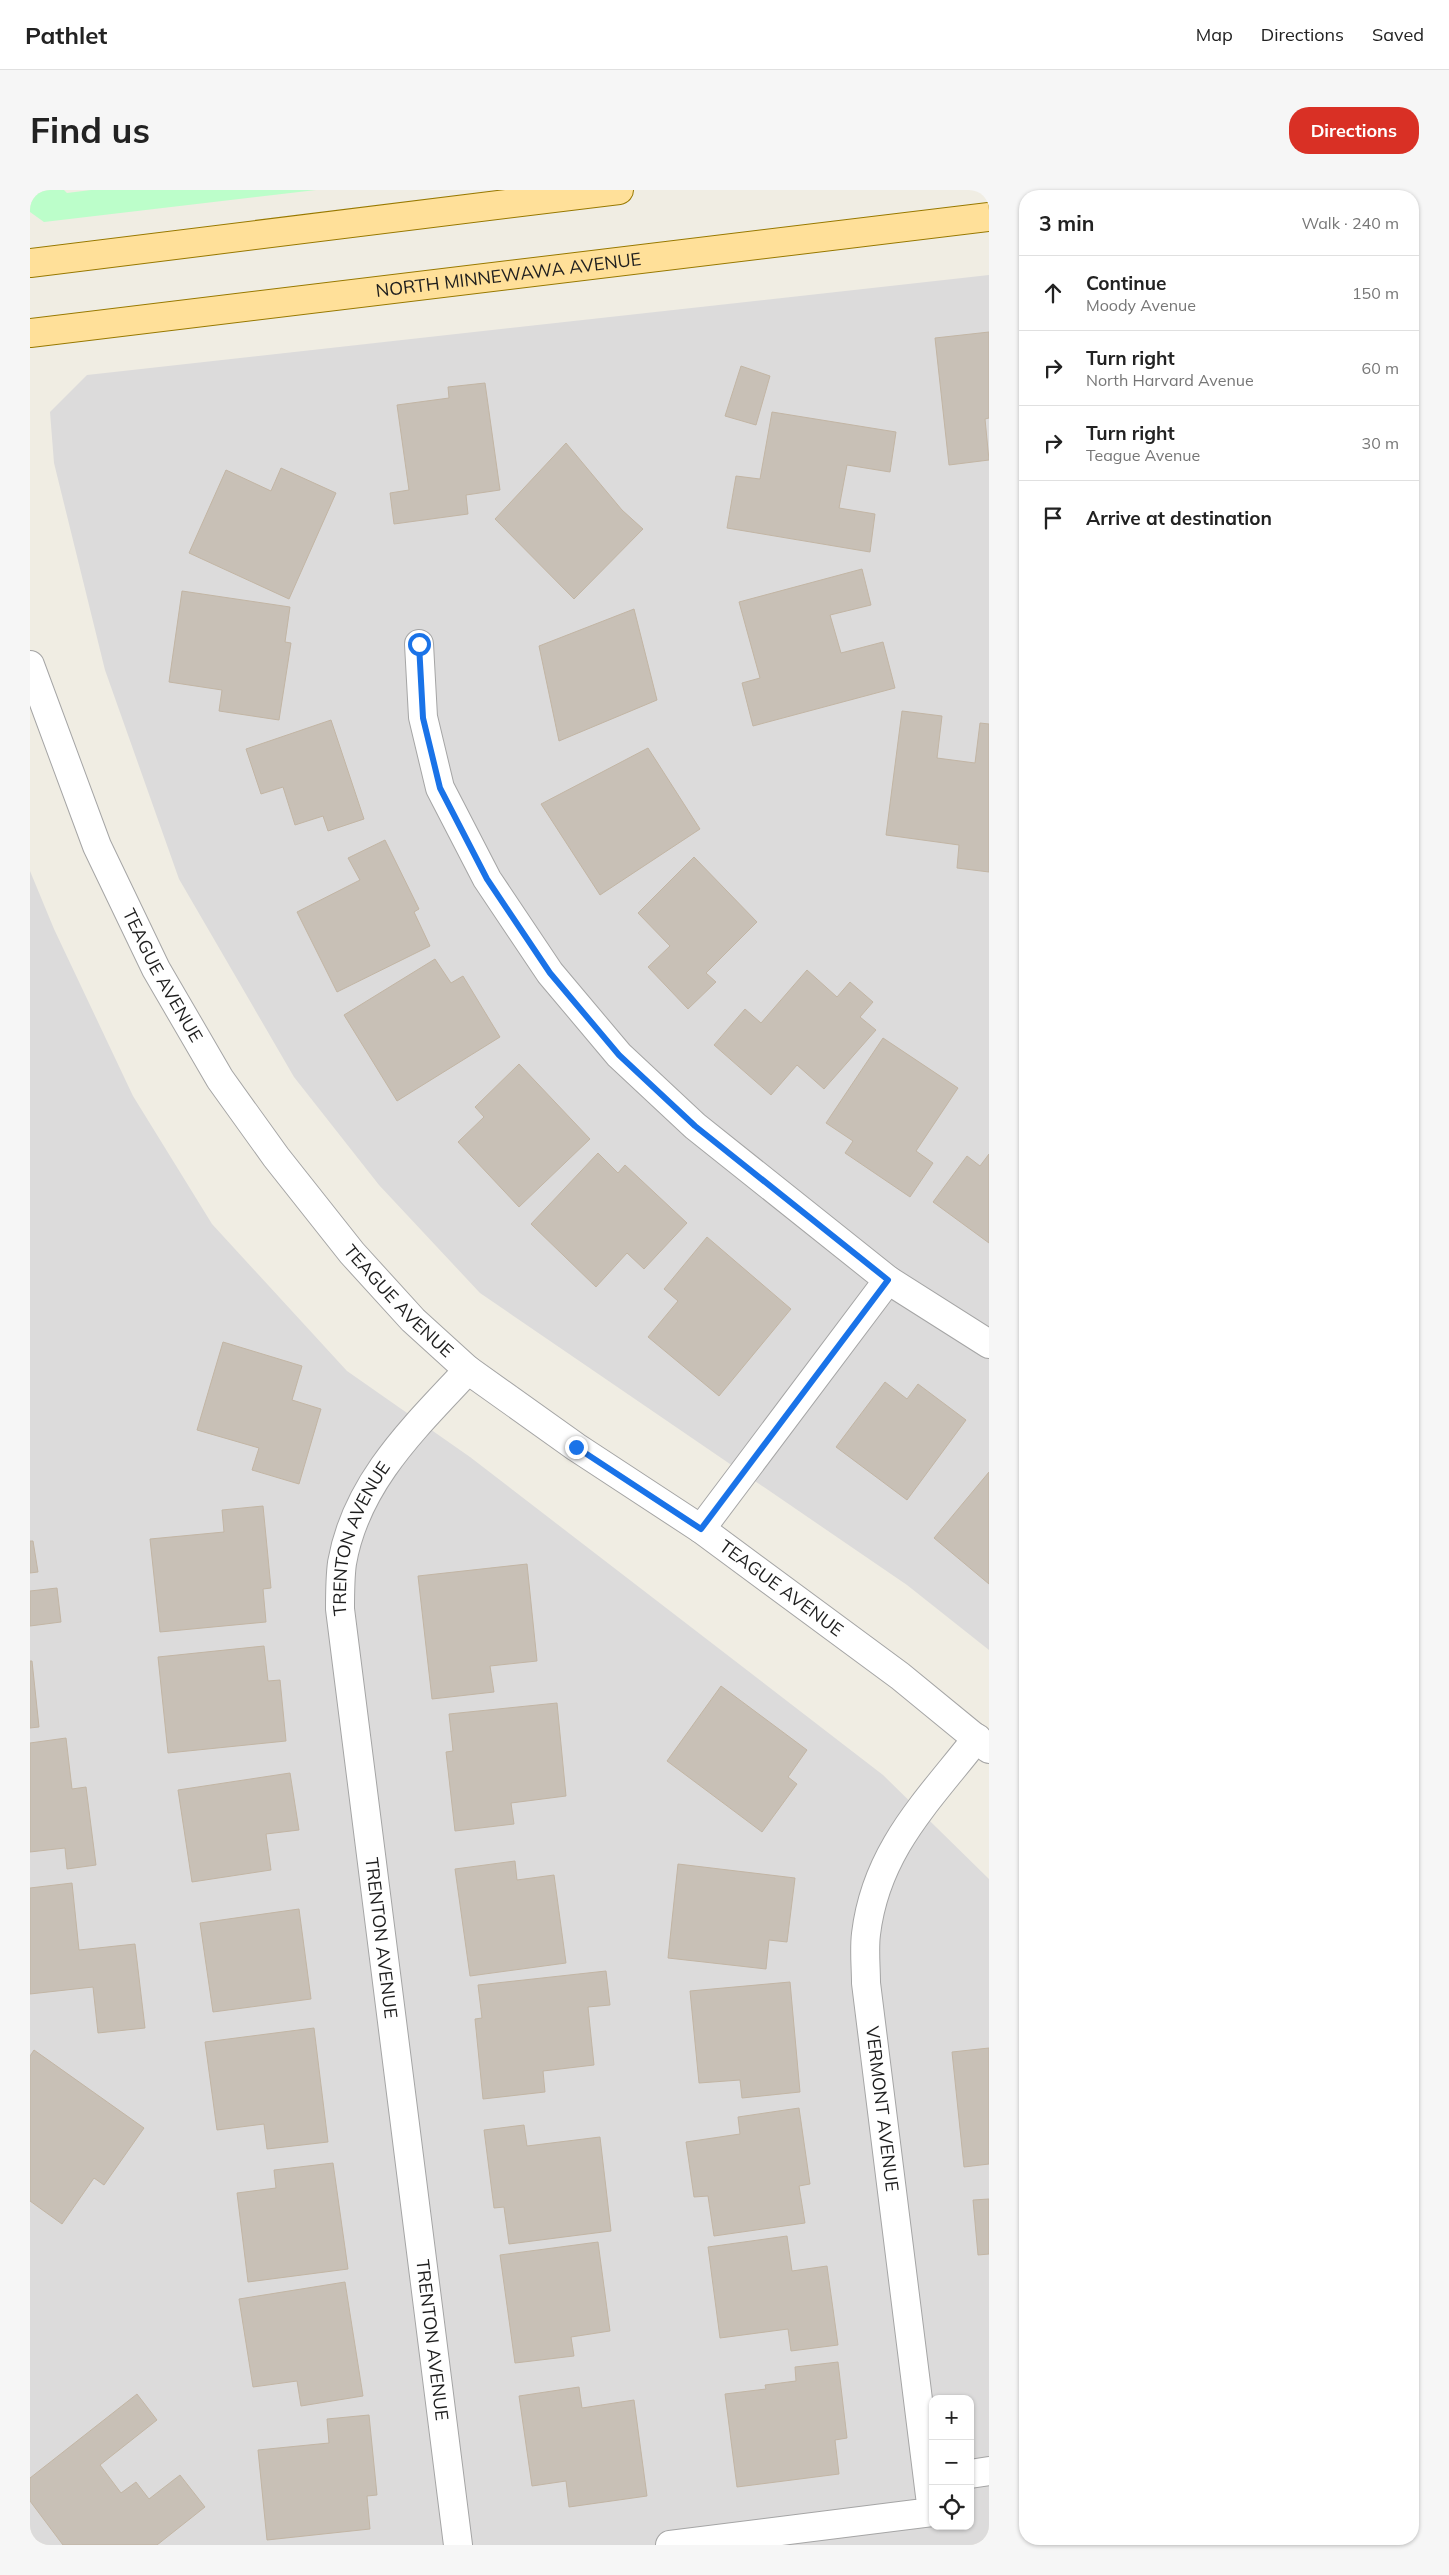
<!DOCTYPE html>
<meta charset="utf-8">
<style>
body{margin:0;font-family:Mulish,sans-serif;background:#f6f6f6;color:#222}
.controls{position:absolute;right:15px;bottom:15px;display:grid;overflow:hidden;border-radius:10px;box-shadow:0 1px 4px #0004}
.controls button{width:45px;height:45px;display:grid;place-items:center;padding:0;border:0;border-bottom:1px solid #e0e0e0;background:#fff;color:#222;font:25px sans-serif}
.stop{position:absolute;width:15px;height:15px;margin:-11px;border:4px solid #1a73e8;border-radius:50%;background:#fff}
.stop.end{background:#1a73e8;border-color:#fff;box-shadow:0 1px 5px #0008}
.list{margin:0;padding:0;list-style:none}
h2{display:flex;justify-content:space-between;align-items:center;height:65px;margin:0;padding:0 20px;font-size:21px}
h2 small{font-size:16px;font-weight:400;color:#767676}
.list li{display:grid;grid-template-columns:32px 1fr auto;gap:15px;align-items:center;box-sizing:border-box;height:75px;padding:0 20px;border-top:1px solid #e0e0e0}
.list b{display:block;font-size:19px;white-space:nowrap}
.list p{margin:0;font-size:16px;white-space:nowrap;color:#767676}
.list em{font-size:16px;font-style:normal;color:#767676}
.icon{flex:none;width:28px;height:28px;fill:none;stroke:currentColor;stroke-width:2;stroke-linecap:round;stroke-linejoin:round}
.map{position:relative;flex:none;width:959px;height:2355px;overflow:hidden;border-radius:20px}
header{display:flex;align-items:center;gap:30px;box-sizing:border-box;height:70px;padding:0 25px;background:#fff;border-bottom:1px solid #e0e0e0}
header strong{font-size:24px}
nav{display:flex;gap:28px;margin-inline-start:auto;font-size:18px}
.intro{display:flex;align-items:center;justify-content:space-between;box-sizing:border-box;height:120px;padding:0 30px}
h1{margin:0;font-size:35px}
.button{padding:12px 22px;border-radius:20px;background:#d93025;color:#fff;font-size:18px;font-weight:700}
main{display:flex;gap:30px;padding:0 30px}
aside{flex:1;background:#fff;border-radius:20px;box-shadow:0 1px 4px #0004}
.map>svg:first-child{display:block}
.residential{fill:#dcdbdb;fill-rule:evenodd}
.park{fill:#bcfeca}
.building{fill:#c8c0b6;stroke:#c2b5a4}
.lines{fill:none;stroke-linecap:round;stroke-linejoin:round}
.minor-casing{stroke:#a5a5a5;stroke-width:30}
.major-casing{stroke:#987900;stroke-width:30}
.minor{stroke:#fff;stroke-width:28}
.major{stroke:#ffe099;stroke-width:28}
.route{stroke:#1a73e8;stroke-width:6}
.labels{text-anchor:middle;stroke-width:4.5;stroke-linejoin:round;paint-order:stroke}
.street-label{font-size:18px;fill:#1e1e1e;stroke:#fff}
</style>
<header>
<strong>Pathlet</strong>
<nav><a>Map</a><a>Directions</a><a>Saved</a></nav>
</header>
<div class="intro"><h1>Find us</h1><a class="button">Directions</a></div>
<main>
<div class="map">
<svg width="959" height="2355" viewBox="0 0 959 2355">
<rect width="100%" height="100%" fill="#f0ede3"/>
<g class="residential">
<path d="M959,85V1460L877,1395L450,1103L349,995L264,887L149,689L75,480L24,273L20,222L57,185Z"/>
<path d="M0,681L24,739L103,906L182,1034L317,1181L440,1267L853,1585L959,1689V2355H0ZM903,2209H940V2336H903Z"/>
</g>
<path class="park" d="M0,0H34L37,3L61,0H286L14,32L0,22Z"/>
<g class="building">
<path d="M959,142V228L955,229L959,270L919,275L905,148Z"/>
<path d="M711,176L740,186L726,235L695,226Z"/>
<path d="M455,193L470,300L436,305L438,324L364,334L360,303L379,300L367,215L419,208L418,197Z"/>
<path d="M742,222L866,242L860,282L817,275L809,318L845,324L840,362L697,338L706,286L730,289Z"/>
<path d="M536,253L592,320L613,339L544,409L465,329Z"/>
<path d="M251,278L306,303L259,409L159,363L196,280L241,301Z"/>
<path d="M832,379L841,415L800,425L811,463L853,452L865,498L723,536L712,493L730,488L709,412Z"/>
<path d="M152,401L260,417L255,452L261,453L249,530L189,521L192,500L139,492Z"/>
<path d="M604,419L627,510L529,551L509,456Z"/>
<path d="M872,521L912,526L907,568L945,573L950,533L959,534V682L927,678L929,655L856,645Z"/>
<path d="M301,530L334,629L298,641L293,626L265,635L253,597L231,604L216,559Z"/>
<path d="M618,558L670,639L570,705L511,614Z"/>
<path d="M355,650L389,719L384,722L400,756L307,802L267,722L330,690L318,668Z"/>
<path d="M664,667L727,732L676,783L686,792L658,819L618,777L640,756L608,723Z"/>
<path d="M405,769L421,793L433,786L470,847L367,911L314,825Z"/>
<path d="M777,780L807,807L820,792L843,812L830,827L846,840L794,899L767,875L741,905L684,855L715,819L731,833Z"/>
<path d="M853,848L928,898L886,961L903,973L880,1007L815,963L823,951L796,933Z"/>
<path d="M489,874L560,949L489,1017L428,952L454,927L445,917Z"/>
<path d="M568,963L588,983L595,975L657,1033L614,1079L597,1063L566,1097L501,1034Z"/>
<path d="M959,964V1053L903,1012L937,966L950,976Z"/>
<path d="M677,1047L761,1119L689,1206L618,1147L648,1111L634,1099Z"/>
<path d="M193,1152L272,1176L262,1210L291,1219L269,1294L222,1280L229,1258L167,1240Z"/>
<path d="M855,1192L877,1209L888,1194L936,1230L877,1310L806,1257Z"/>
<path d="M959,1282V1394L904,1348Z"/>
<path d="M233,1316L241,1398L233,1399L236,1432L130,1442L120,1349L194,1342L192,1320Z"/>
<path d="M0,1351H3L8,1382L0,1383Z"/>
<path d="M497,1374L507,1471L460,1476L464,1502L402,1509L388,1386Z"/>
<path d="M27,1398L31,1432L0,1436V1401Z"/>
<path d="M234,1456L238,1491L250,1490L256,1551L138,1563L128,1467Z"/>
<path d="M0,1471H2L9,1537L0,1538Z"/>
<path d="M691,1496L777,1560L758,1587L767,1594L732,1642L637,1571Z"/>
<path d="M527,1513L536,1606L481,1613L484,1634L425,1641L416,1562L423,1561L419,1524Z"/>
<path d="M36,1548L42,1599L56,1597L66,1675L37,1679L35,1658L0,1662V1553Z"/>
<path d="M260,1583L269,1640L236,1644L241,1680L162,1692L148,1600Z"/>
<path d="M485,1671L487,1690L524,1685L536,1773L440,1786L425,1679Z"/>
<path d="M648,1674L765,1688L757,1752L739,1750L736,1779L638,1768Z"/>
<path d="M42,1693L49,1760L105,1754L115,1838L68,1843L63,1797L0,1804V1698Z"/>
<path d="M269,1719L281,1809L183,1822L170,1733Z"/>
<path d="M576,1781L580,1815L558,1817L564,1875L513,1881L515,1902L453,1909L445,1829L452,1828L448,1795Z"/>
<path d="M760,1792L770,1902L712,1908L710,1890L669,1893L660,1801Z"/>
<path d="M284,1838L298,1952L237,1959L234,1934L187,1940L175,1852Z"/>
<path d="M959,1858V1974L934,1977L922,1862Z"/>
<path d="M4,1860L114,1938L74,1995L64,1988L32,2034L0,2011V1866Z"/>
<path d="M769,1918L780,1994L769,1996L775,2033L684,2046L678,2006L664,2007L656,1952L710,1944L708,1927Z"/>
<path d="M494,1935L497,1956L570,1947L581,2041L479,2054L474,2017L464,2018L454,1940Z"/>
<path d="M303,1973L318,2079L218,2092L207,2003L246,1998L244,1980Z"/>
<path d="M959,2009V2064L948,2065L943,2010Z"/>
<path d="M757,2046L762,2081L797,2076L808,2155L761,2161L758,2139L690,2148L678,2057Z"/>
<path d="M568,2052L580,2141L541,2147L544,2166L485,2173L470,2065Z"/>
<path d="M315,2092L333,2206L271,2216L267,2191L223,2197L209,2109Z"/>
<path d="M808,2172L817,2248L805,2250L809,2284L707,2297L695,2204L736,2199L735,2195L766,2191L765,2177Z"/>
<path d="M549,2197L552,2218L604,2210L617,2306L539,2317L536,2291L502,2296L489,2206Z"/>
<path d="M107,2204L127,2230L70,2275L91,2303L106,2292L119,2309L150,2285L175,2317L127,2355H33L0,2311V2288Z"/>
<path d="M339,2225L347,2305L337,2306L340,2339L237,2350L228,2260L299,2253L297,2229Z"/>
</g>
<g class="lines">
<defs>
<g id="minor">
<path d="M389,454L393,527L410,598L457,689L520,783L589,865L665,936L858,1090L959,1154"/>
<path id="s1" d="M0,475L67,656L126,779L190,889L246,967L322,1063L383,1130L438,1180L546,1257L671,1339L870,1486L959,1559"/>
<path d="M671,1339L858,1090"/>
<path d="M940,2284L959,2281"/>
<path id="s2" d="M428,2355L310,1419C310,1404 310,1388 312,1373C326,1292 385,1237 438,1180"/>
<path d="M640,2355L902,2322L836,1793C836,1777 834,1760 836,1744C846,1660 898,1611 947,1548"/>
</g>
<g id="major">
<path d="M0,73L589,0"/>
<path id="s3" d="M0,143L959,27"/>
</g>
</defs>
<use href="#minor" class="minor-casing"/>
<use href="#major" class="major-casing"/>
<use href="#minor" class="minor"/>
<use href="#major" class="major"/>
</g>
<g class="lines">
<path class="route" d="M389,454L393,528L410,598L457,689L520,783L589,865L665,936L858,1090L671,1339L546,1257"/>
</g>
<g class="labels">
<g class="street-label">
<text dy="6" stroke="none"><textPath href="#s3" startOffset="482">NORTH MINNEWAWA AVENUE</textPath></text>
<text dy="6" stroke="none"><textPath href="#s1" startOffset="338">TEAGUE AVENUE</textPath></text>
<text dy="6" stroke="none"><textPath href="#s1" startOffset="742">TEAGUE AVENUE</textPath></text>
<text dy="6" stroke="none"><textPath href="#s2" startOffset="1018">TRENTON AVENUE</textPath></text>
<text dy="6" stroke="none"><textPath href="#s1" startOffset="1222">TEAGUE AVENUE</textPath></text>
<text transform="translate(351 1748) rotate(83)" y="6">TRENTON AVENUE</text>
<text transform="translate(852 1919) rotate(83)" y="6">VERMONT AVENUE</text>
<text transform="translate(402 2150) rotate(83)" y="6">TRENTON AVENUE</text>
</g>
</g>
</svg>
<div class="controls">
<button>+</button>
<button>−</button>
<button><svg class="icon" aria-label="locate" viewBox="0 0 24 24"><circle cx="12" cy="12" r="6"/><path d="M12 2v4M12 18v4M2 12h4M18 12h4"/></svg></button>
</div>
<div class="stop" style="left:389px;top:454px"></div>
<div class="stop end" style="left:546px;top:1257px"></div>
</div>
<aside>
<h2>3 min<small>Walk · 240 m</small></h2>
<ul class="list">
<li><svg class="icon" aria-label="ahead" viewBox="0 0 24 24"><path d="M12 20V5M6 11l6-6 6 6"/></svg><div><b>Continue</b><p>Moody Avenue</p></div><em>150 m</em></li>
<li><svg class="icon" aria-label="right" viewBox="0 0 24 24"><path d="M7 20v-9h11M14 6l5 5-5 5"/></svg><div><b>Turn right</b><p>North Harvard Avenue</p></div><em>60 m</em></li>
<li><svg class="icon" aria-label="right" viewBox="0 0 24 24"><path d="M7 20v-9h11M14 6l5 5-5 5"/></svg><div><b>Turn right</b><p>Teague Avenue</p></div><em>30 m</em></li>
<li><svg class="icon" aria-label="arrive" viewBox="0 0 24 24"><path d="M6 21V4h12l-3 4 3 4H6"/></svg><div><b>Arrive at destination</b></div></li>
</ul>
</aside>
</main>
